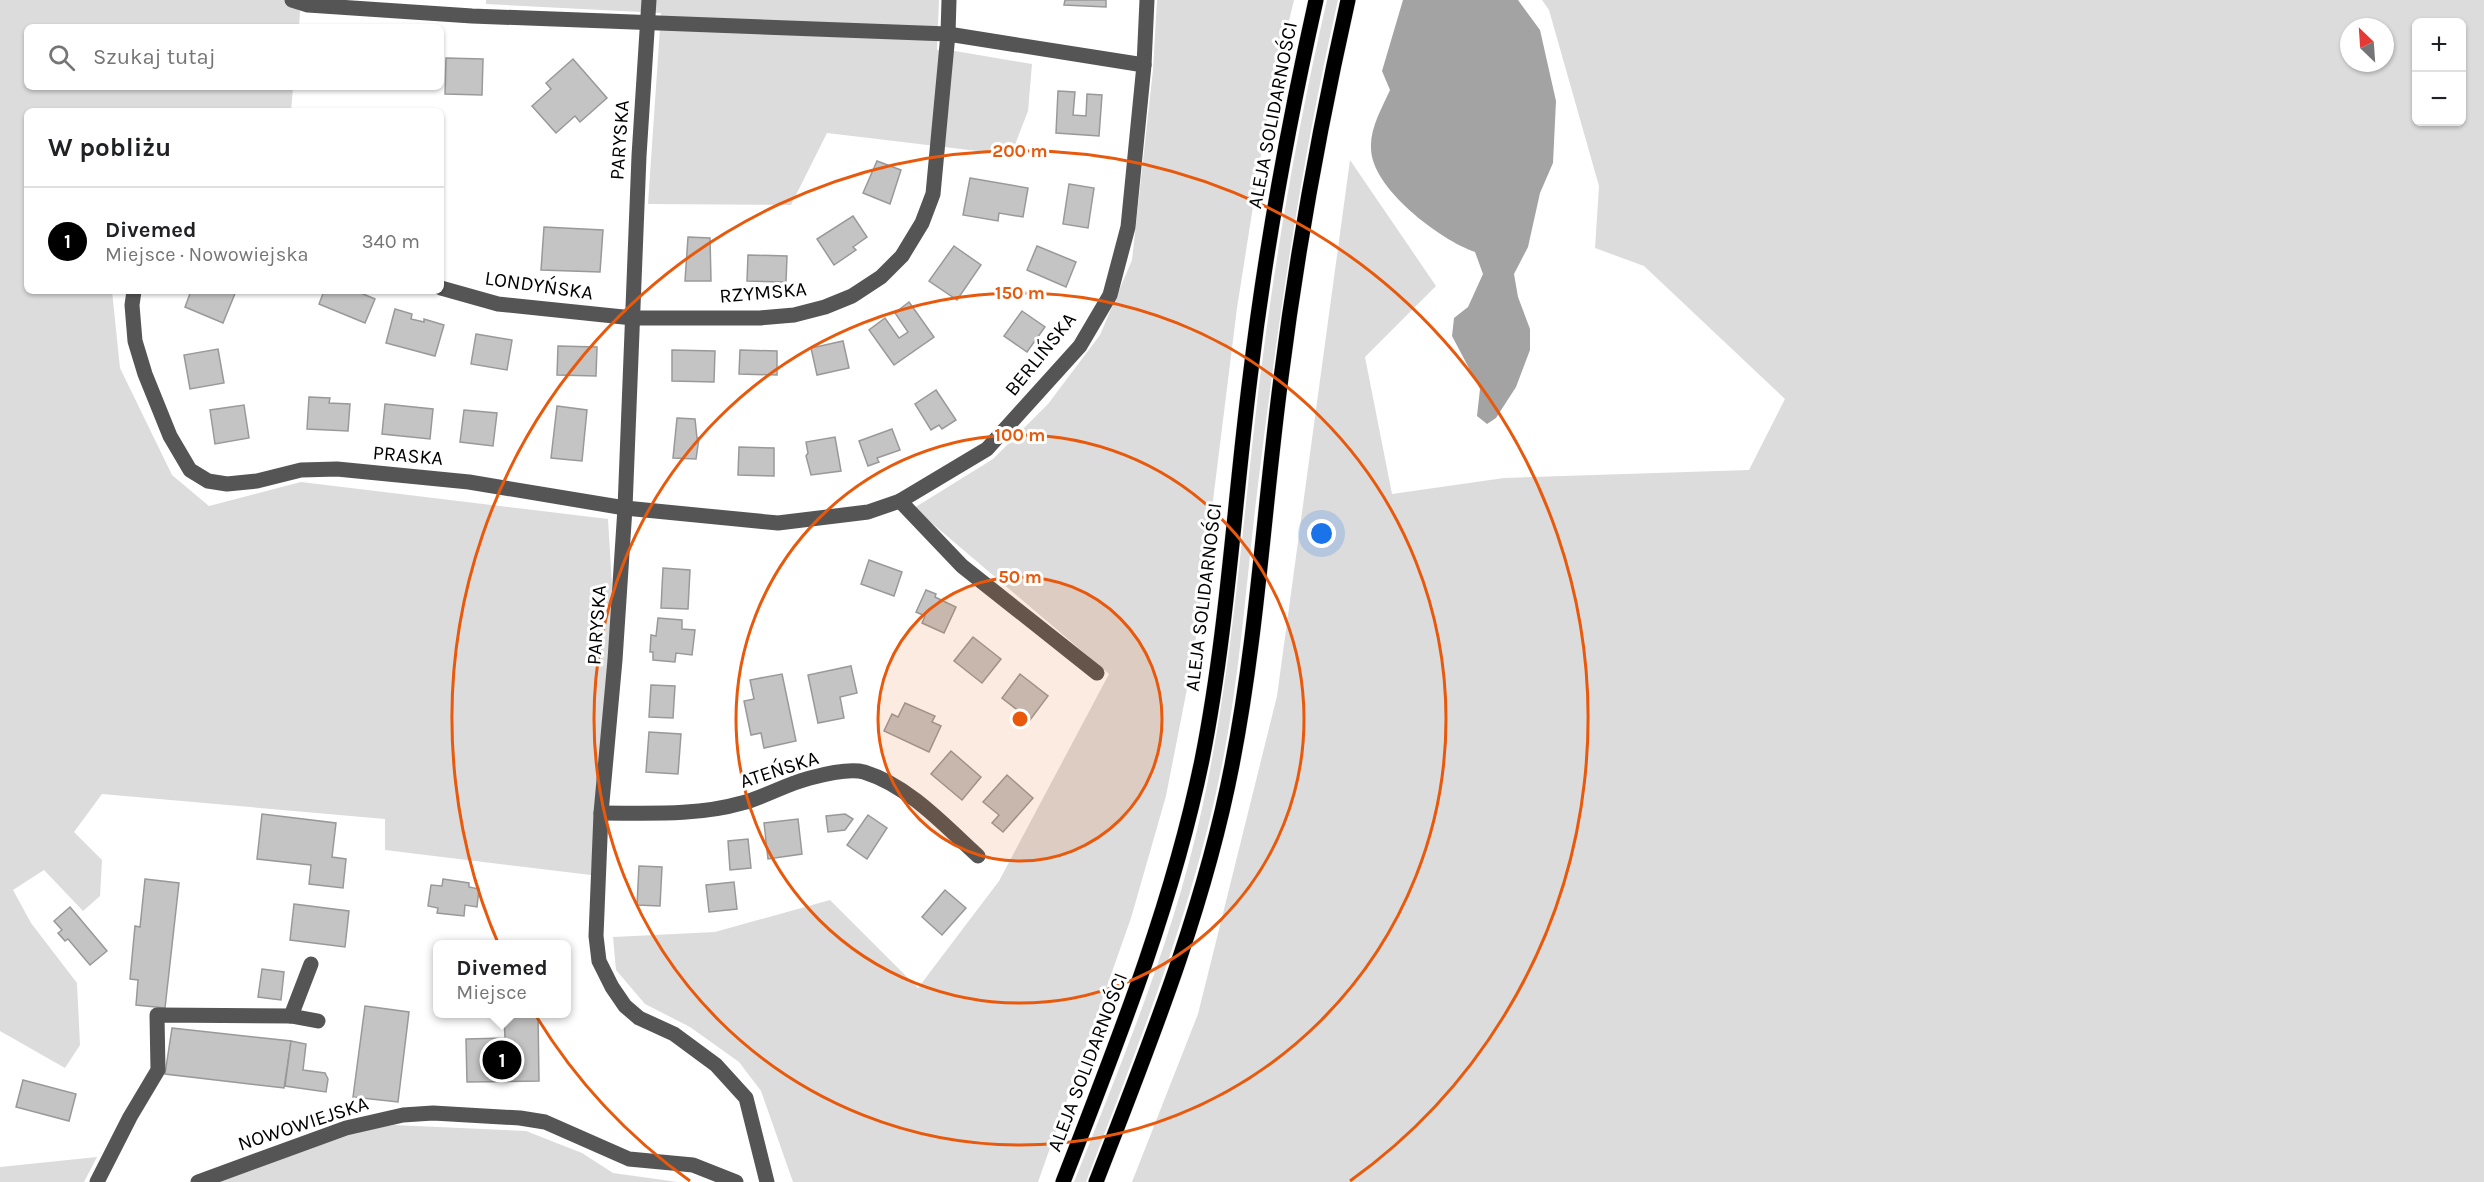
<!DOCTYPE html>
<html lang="pl">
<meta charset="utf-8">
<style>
body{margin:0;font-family:Karla,sans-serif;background:#f2f2f2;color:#202124}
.controls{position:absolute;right:18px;top:18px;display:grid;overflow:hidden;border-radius:9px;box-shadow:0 2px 4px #0004}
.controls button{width:54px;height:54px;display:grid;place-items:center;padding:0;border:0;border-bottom:2px solid #e0e0e0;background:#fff;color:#202124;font:30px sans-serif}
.compass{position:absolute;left:2340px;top:18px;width:54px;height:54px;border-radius:50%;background:#fff;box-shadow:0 2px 4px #0004;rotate:335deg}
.you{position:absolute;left:1322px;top:534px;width:21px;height:21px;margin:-15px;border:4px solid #fff;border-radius:50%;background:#1a73e8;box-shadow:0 0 0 9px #1a73e833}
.badge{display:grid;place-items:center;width:39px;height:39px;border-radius:50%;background:#000;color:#fff;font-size:20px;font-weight:700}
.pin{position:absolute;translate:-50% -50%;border:3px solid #fff;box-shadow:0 2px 6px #0006}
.popup{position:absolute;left:433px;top:940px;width:138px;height:78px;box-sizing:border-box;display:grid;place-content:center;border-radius:9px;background:#fff;filter:drop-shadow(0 2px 4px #0005);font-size:20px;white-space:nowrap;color:#757577}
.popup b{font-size:22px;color:#202124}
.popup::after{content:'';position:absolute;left:50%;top:100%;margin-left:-12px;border:12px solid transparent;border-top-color:#fff}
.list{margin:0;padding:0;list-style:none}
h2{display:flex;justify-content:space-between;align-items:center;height:78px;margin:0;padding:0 24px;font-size:26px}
h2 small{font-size:20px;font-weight:400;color:#757577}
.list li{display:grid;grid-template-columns:39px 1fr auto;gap:18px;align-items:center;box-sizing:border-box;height:108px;padding:0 24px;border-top:2px solid #e0e0e0}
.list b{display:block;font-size:22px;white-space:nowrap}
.list p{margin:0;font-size:20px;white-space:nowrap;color:#757577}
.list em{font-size:20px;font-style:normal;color:#757577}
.icon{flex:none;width:33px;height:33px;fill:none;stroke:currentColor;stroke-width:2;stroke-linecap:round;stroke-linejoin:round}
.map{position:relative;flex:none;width:2484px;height:1182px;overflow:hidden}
.search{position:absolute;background:#fff;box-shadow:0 2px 4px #0004;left:24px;top:24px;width:420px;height:66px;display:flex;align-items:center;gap:15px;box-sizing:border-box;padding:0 21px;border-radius:9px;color:#757577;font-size:22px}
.panel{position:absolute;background:#fff;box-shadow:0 2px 4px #0004;left:24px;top:108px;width:420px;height:186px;border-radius:9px}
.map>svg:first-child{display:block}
.green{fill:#dcdcdc;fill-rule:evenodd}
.water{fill:#a3a3a3}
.building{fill:#c4c4c4;stroke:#999;stroke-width:1.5}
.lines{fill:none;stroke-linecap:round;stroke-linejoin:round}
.major-casing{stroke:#dbdbdb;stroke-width:16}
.minor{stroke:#555;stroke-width:15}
.major{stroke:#000;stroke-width:15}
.ring{fill:none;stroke:#e8590c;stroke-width:3}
.labels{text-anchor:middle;stroke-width:6;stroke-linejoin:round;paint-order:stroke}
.street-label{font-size:20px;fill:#000;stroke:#fff}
.centre{fill:#e8590c;stroke:#fff;stroke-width:3}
.ring-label{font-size:18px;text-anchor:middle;font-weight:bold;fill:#e8590c;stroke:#fff;stroke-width:6;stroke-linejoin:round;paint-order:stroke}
</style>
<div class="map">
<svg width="2484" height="1182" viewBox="0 0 2484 1182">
<rect width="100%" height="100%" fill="#fff"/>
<g class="green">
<path d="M0,0H284L300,11L299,27H27V87H293L291,111H27V291H112L120,368L172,475L209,506L301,482L608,519L613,602L591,875L385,850V819L102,794L74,832L102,860L100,896L83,911L44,870L13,890L31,923L77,983L80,1045L65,1068L0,1031Z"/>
<path d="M486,0H939L937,50L955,51L1032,64L1028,111L1011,155L827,133L791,205L648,204L661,13L486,4Z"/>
<path d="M1157,0H1294L1269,105L1237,308L1194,653L1166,796L1131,918L1038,1182H793L761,1091L739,1062L690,1027L645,1004L616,970L613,937L715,932L830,900L918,988L999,881L1109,674L914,508L993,459L1048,404L1100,335L1132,260L1153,70Z"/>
<path d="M1327,0H1338C1301,163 1277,327 1257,493C1246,584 1240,675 1222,765C1193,910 1138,1045 1086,1182H1074C1122,1061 1173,940 1201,813C1233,670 1242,523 1260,378C1276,251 1298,125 1327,0Z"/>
<path d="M1542,0H2484V1182H1132L1198,1014L1277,696L1350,160L1436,286L1365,357L1392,494L1504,478L1749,470L1785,399L1644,266L1595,248L1599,186L1549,10ZM2416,22H2462V122H2416ZM2349,27H2385V63H2349Z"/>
<path d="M394,1125L526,1131L582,1153L613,1173L678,1182H214L350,1133Z"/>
<path d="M97,1157L84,1182H0V1167Z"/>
</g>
<path class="water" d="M1403,0H1518L1540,30L1556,101L1553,163L1540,193L1528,247L1514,274L1518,297L1530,329V350L1516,387L1496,418L1487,424L1477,416L1480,389L1452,336L1454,318L1468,307L1483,274L1475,252C1440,240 1371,188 1371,148C1370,128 1382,108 1390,90L1382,71Z"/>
<g class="building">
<path d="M1065,0H1106V7L1064,5Z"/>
<path d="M446,58L483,59L482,95L445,94Z"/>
<path d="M573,59L607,98L580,122L575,116L556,133L532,106L551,89L546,83Z"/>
<path d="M1058,91L1075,92L1073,115L1086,116L1087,94L1102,95L1099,136L1056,133Z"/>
<path d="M877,161L901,170L890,204L863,193Z"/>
<path d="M970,178L1028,188L1023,217L999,213L998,221L963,215Z"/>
<path d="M1069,184L1094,188L1088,228L1063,224Z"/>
<path d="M853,216L867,237L853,247L856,250L834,265L817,239Z"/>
<path d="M544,227L603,230L600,272L541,270Z"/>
<path d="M688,237L710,238L711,281H685Z"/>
<path d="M954,246L981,265L957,300L929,281Z"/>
<path d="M1037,246L1076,262L1066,287L1027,270Z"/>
<path d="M748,255L787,256L786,282L747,281Z"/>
<path d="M191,291H236L223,323L185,307Z"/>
<path d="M324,291H356L375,299L365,323L319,304Z"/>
<path d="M909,302L934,337L894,365L869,330L885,318L899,338L908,332L895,313Z"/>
<path d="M395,309L412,314L411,319L424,322V319L444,325L435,356L386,343Z"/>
<path d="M1022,311L1045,327L1027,352L1004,336Z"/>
<path d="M476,334L512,340L507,370L471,364Z"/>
<path d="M843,341L849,368L817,375L811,348Z"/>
<path d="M558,346L597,347L596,376L557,375Z"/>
<path d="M218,349L224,383L190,389L184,355Z"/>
<path d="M672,350L715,351L714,382L672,381Z"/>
<path d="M740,350L777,351V375L739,374Z"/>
<path d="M936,390L956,420L942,429L939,425L931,430L915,404Z"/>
<path d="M309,397L330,398L329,403L350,404L348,431L307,429Z"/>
<path d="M385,404L433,409L430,439L382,434Z"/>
<path d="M244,405L249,438L215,444L210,410Z"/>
<path d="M557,406L587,410L582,461L551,458Z"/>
<path d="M464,410L497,413L493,446L460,442Z"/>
<path d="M677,418L695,419L697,438H699L696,459L673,458Z"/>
<path d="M892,429L900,450L877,458L879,462L868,466L859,441Z"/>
<path d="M835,437L841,471L811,475L806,456L808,453L806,442Z"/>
<path d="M739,447L774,448V476L738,475Z"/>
<path d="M869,560L902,572L894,596L861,584Z"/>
<path d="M663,568L690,570L688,609L661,608Z"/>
<path d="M926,590L936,594L935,597L956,607L944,633L922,623L925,616L916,612Z"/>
<path d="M658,618L682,620V629L695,630L692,655L676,653L675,662L653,660V652H650L651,635L656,636Z"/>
<path d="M973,637L1001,659L982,683L954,661Z"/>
<path d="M851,666L857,693L840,697L844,718L818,723L808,675Z"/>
<path d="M782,674L796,741L764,748L761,733L751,735L744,701L754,699L750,680Z"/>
<path d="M1020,674L1048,696L1030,720L1002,698Z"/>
<path d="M651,685L675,686L673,718L649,717Z"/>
<path d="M905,703L935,716L932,722L941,726L929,752L884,731L892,714L898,717Z"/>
<path d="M649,732L681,734L678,774L646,772Z"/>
<path d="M951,751L981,777L962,800L931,774Z"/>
<path d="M1007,775L1033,798L1003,832L992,823L999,815L983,802Z"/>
<path d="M262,814L336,823L332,857L346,859L343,888L309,884L311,865L257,859Z"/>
<path d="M845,814L853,819L845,830L828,832L826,816Z"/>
<path d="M868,815L887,828L867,859L847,845Z"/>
<path d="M798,819L802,854L768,859L764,823Z"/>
<path d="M748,839L751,868L730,870L728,841Z"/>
<path d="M639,866L662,867L660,906L637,905Z"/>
<path d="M145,879L179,883L165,1008L136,1005L138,980L130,979L135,926L140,927Z"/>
<path d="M443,879L469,883V887L479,889L477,907L465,905L464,916L437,913L438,908L428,906L431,885L442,886Z"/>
<path d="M734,882L737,909L709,912L706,885Z"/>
<path d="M945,890L966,908L942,935L922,917Z"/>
<path d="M294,904L349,911L345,947L290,940Z"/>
<path d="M70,907L107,951L90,965L68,939L65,941L58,933L62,930L54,921Z"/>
<path d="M262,969L284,972L281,1000L258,997Z"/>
<path d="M365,1006L409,1012L398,1102L353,1097Z"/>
<path d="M504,1014H538L539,1081L467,1082L466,1039L505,1038Z"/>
<path d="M172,1028L291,1041L284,1088L165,1074Z"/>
<path d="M291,1041L306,1044L303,1070L325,1073L328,1079L326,1092L285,1086Z"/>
<path d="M23,1080L76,1094L69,1121L16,1107Z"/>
</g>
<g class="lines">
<defs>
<g id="major">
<path d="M1063,1182C1117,1043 1172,906 1202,760C1227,634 1234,505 1250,378C1265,251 1288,125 1316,0"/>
<path d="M1096,1182C1149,1045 1204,910 1232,765C1257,638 1264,507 1281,378C1297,251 1320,125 1348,0"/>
</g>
</defs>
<use href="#major" class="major-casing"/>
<g class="minor">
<path d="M292,0L308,5L472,16L948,34L1144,65"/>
<path d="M649,0L639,156L625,508L615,660L601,813L596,936L599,961L612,987L625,1006L639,1018L674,1034L716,1065L746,1098L767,1182"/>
<path d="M441,288L498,304L633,318H760L794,315L825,307L852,296L881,277L902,256L922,223L933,194L948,34L949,0"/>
<path d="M134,291L132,305L135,341L145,374L170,436L190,470L208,481L227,484L257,481L301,470L337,469L469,482L625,508L778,523L868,512L900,501L987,449L1080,346L1110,295L1128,227L1144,65L1147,0"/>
<path d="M900,501L962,566L1097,673"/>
<path d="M601,813C647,813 697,816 742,803C765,797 786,784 810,778C825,774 849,768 864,772C909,786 944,825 978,856"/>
<path d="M291,1016L311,964"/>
<path d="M97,1182L130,1117L158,1070L157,1015L291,1016L318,1021"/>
<path d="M198,1182L346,1128L403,1115L433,1113L520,1118L545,1122L629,1159L693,1165L736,1182"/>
</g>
<use href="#major" class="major"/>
</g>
<circle cx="1020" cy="719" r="142" fill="#e8590c" fill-opacity=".12"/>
<g class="ring">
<circle cx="1020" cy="719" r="142"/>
<circle cx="1020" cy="719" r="284"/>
<circle cx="1020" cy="719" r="426"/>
<path d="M690 1181A568 568 0 1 1 1350 1181"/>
</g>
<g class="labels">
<g class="street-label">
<text transform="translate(1272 115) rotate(-79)" y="7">ALEJA SOLIDARNOŚCI</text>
<text transform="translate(619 140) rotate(-86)" y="7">PARYSKA</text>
<text transform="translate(539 285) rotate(8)" y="7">LONDYŃSKA</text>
<text transform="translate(763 292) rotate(-5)" y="7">RZYMSKA</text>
<text transform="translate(1040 354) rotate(-51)" y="7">BERLIŃSKA</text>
<text transform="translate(408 455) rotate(5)" y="7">PRASKA</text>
<text transform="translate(1203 597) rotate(-83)" y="7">ALEJA SOLIDARNOŚCI</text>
<text transform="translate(596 625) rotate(-86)" y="7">PARYSKA</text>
<text transform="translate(779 769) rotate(-18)" y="7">ATEŃSKA</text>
<text transform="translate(1087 1062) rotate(-69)" y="7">ALEJA SOLIDARNOŚCI</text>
<text transform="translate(303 1123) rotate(-18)" y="7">NOWOWIEJSKA</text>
</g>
</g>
<circle cx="1020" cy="719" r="9" class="centre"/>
<g class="ring-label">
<text x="1020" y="157">200 m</text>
<text x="1020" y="299">150 m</text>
<text x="1020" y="441">100 m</text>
<text x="1020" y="583">50 m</text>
</g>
</svg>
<div class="controls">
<button>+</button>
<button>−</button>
</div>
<svg class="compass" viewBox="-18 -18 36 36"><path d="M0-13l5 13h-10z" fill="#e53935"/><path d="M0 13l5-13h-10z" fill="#757577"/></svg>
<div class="you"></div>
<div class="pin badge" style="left:502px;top:1060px">1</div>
<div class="popup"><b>Divemed</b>Miejsce</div>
<div class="search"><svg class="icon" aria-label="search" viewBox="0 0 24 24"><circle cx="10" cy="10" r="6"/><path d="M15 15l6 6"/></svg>Szukaj tutaj</div>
<section class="panel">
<h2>W pobliżu<small></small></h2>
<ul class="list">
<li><span class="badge">1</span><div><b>Divemed</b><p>Miejsce · Nowowiejska</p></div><em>340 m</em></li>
</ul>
</section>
</div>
